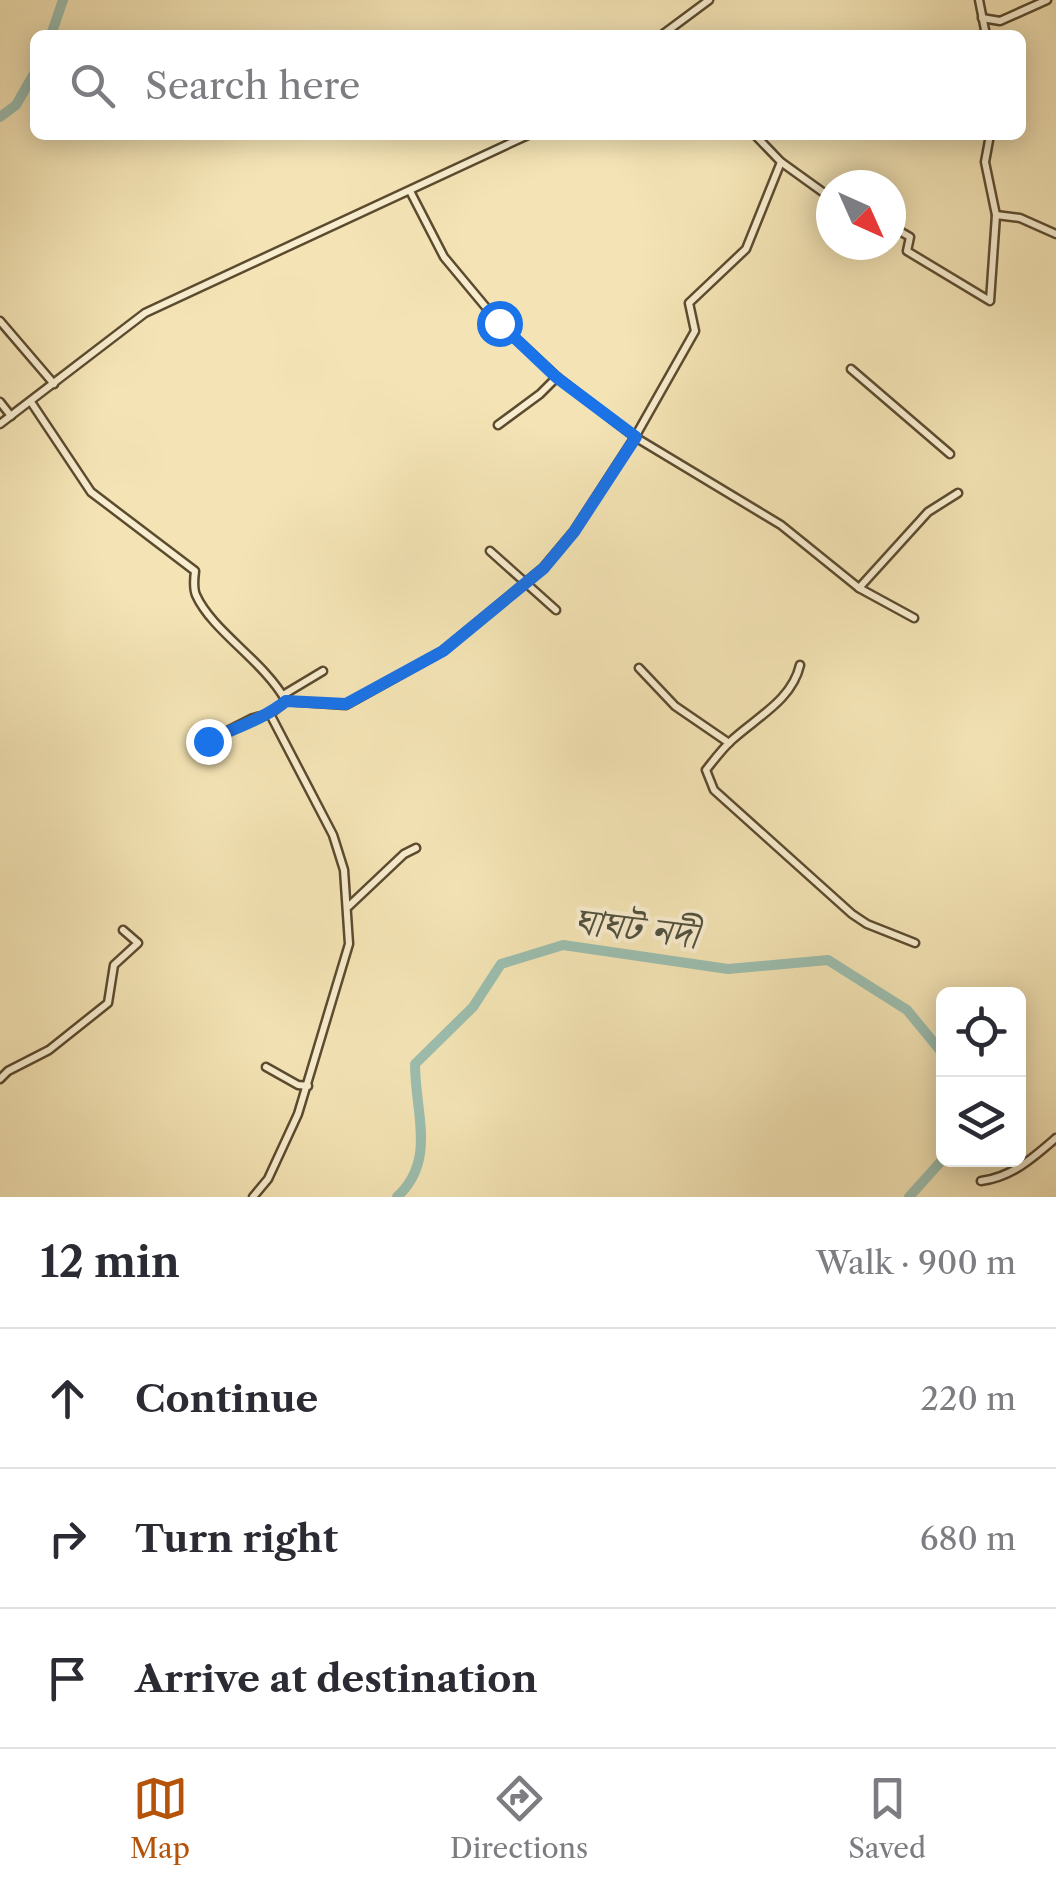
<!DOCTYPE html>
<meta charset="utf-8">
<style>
body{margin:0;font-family:"Libre Caslon Text","Noto Serif Bengali",serif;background:#f2f2f3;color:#2b2b33}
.controls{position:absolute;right:30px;bottom:30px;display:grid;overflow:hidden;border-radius:15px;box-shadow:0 5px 25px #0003}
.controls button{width:90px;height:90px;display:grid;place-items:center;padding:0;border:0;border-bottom:2px solid #e1e1e2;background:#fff;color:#2b2b33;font:50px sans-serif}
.compass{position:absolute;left:816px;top:170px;width:90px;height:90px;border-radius:50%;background:#fff;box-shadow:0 5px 25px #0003;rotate:135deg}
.stop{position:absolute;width:30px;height:30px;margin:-22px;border:8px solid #1a73e8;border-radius:50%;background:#fff}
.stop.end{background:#1a73e8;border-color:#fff;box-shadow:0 2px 10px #0008}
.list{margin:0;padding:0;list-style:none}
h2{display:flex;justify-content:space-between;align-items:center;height:130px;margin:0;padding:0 40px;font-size:42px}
h2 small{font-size:32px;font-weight:400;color:#7c7c81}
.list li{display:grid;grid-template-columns:65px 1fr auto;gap:30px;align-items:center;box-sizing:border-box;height:140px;padding:0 40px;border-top:2px solid #e1e1e2}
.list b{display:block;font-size:38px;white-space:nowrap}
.list em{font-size:32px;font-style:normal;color:#7c7c81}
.icon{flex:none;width:55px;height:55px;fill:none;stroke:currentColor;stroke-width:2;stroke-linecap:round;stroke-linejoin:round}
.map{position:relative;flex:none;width:1056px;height:1197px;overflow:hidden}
.search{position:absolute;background:#fff;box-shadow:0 5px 25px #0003;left:30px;right:30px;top:30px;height:110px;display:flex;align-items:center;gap:25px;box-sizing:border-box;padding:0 35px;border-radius:15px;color:#7c7c81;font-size:38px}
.sheet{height:550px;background:#fff}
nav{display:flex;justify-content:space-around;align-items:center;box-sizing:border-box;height:140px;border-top:2px solid #e1e1e2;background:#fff;font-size:28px;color:#7c7c81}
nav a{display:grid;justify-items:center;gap:5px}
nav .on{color:#b45309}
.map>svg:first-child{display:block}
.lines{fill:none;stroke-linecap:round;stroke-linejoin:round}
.river{stroke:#9cbeaf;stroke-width:10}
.street-casing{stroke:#5c4b2f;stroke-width:11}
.street{stroke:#f8edcf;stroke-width:6}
.route{stroke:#1a73e8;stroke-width:12}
.labels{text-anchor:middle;stroke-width:8;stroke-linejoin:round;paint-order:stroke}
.water-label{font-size:38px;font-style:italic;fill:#52523f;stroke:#f8edcf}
</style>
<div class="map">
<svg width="1056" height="1197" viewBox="0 0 1056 1197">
<rect width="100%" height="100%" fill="#f4e4b5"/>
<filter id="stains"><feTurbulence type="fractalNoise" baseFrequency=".002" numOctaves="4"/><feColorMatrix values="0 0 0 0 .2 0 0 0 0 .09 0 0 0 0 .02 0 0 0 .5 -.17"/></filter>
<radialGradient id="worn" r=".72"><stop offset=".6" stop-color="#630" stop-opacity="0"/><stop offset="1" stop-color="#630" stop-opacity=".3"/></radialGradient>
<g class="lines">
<g class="river">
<path d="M51,35L63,0"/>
<path d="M0,117L16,105L35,72"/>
<path d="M397,1197C437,1160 415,1113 415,1064L473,1007L501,964L563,945L728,969L828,960L907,1010L944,1055"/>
<path d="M909,1197L944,1158"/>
</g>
<defs>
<g id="street">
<path d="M979,0L986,35"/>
<path d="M982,18L1000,21L1047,0"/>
<path d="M662,35L709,0"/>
<path d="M755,135L781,162L831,198"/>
<path d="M410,191L444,257L499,323L557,377L635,437L781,525L859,588L928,512L958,493"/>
<path d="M996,215L1020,218L1056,234"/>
<path d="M891,226L910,237L907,251L990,301L996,215L985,162L990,135"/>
<path d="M0,321L54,384"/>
<path d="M851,369L950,454"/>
<path d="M0,402L11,416"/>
<path d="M31,402L91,492L195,571C194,579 193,588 196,595C212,631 264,661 286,701L270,714L333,835L344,870L349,944L298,1114L268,1179L253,1197"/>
<path d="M0,424L145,313L528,135"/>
<path d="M498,425L540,394L557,377"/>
<path d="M490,551L556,610"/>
<path d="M859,588L914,618"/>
<path d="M800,665C792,700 757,717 732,740C722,749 714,760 706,770L714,790L852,914L867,924L915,943"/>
<path d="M639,668L675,706L729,743"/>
<path d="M283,695L323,671"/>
<path d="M286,701L346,705L443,651L543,568L574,531L635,437L695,331L689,303L746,249L781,162"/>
<path d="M208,741L253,718L270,714"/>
<path d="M349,906L404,854L416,848"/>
<path d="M266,1067L298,1085L308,1086"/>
<path d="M0,1079L8,1071L49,1050L108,1003L114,965L138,943L123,930"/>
<path d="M981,1181C1012,1177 1033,1158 1056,1138"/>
</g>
</defs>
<use href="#street" class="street-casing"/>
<use href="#street" class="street"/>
</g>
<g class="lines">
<path class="route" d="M208,741C234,728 264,719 286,701L346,704L443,651L544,568L574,532L636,437L556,377L499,323"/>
</g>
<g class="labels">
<g class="water-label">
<text transform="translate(636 928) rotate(7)" y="13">ঘাঘট নদী</text>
</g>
</g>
<rect width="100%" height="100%" filter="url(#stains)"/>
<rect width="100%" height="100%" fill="url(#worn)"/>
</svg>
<div class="controls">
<button><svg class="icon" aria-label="locate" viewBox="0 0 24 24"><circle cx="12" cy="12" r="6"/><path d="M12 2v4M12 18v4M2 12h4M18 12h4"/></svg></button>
<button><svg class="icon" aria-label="layers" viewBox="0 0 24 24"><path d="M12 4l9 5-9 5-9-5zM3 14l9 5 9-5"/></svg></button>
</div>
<svg class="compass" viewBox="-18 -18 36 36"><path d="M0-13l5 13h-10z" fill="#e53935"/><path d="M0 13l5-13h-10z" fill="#7c7c81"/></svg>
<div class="stop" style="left:499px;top:323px"></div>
<div class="stop end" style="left:208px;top:741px"></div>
<div class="search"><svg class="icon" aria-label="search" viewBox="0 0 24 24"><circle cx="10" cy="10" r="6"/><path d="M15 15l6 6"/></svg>Search here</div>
</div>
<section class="sheet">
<h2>12 min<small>Walk · 900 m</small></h2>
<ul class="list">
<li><svg class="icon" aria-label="ahead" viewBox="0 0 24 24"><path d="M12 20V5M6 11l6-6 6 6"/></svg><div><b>Continue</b></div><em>220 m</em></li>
<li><svg class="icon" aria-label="right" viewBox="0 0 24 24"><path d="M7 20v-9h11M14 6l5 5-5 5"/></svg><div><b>Turn right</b></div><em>680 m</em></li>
<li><svg class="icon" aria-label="arrive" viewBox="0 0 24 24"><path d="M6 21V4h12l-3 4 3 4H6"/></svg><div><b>Arrive at destination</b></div></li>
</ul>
</section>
<nav>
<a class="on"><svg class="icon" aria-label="map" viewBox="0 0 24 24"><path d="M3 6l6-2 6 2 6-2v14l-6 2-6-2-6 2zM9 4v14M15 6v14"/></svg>Map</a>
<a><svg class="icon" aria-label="directions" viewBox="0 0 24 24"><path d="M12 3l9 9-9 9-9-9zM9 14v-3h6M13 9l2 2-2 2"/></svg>Directions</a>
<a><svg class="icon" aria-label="saved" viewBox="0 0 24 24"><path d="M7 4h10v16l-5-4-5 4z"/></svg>Saved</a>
</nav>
